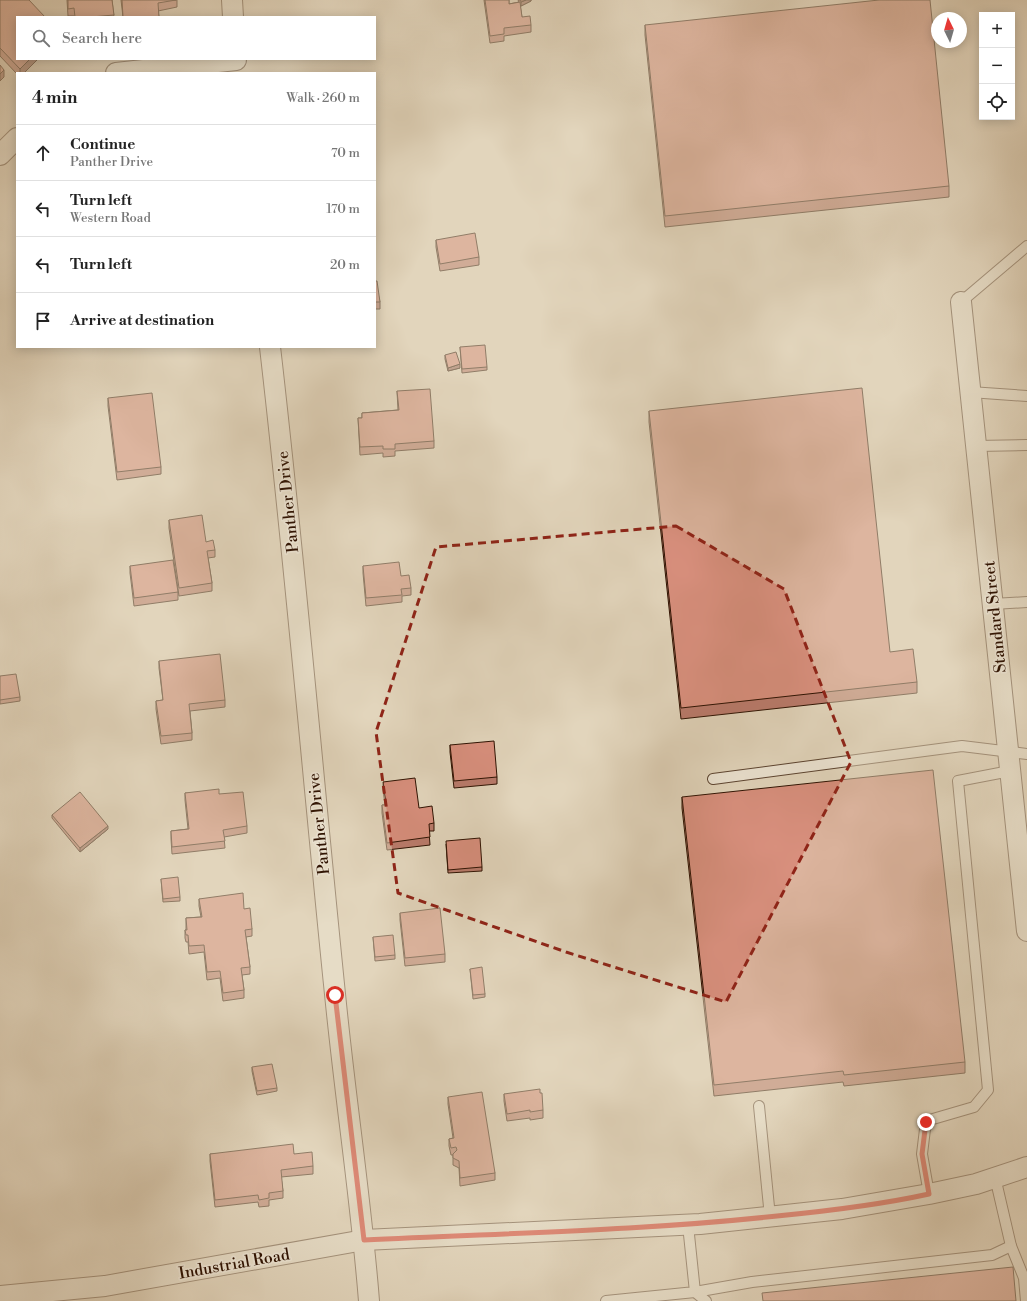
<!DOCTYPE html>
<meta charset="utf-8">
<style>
body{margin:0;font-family:"Libre Bodoni",serif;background:#f2f2f2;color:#222}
.controls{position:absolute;right:12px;top:12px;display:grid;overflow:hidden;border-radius:0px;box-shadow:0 2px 10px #0003}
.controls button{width:36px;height:36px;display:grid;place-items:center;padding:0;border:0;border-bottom:1px solid #e0e0e0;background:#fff;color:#222;font:20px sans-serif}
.compass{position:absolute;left:931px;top:12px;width:36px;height:36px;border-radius:50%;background:#fff;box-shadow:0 2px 10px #0003;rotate:355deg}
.stop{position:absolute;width:12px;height:12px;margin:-9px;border:3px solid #d93025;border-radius:50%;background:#fff}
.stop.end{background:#d93025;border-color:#fff;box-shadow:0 1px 4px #0008}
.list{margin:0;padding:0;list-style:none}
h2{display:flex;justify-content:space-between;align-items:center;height:52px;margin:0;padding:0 16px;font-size:17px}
h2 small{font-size:13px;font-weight:400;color:#767676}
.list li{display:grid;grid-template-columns:26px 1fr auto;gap:12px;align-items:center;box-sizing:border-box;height:56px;padding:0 16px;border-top:1px solid #e0e0e0}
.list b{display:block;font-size:15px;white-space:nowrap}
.list p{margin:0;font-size:13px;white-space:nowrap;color:#767676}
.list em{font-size:13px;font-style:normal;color:#767676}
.icon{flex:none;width:22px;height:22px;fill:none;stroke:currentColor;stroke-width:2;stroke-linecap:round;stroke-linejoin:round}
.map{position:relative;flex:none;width:1027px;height:1301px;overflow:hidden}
.search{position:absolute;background:#fff;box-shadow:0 2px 10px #0003;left:16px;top:16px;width:360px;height:44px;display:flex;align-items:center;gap:10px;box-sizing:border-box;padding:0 14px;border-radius:0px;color:#767676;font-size:15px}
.panel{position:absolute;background:#fff;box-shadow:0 2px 10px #0003;left:16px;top:72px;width:360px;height:276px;border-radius:0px}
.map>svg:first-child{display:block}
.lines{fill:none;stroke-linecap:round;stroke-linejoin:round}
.lane-casing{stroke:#5b4330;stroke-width:12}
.street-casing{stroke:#5b4330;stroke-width:22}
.lane{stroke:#ece4d3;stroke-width:10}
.street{stroke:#ece4d3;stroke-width:20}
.wall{fill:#ba7b6c;stroke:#2e1202}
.shaded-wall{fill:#976458;stroke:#2e1202}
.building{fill:#d88f7d;stroke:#2e1202}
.route{stroke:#d93025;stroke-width:5}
.marked{fill:none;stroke:#8f2418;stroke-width:3;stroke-dasharray:8 5;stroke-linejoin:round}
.labels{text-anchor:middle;stroke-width:3.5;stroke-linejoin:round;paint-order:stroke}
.street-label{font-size:16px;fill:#2e1202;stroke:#ece4d3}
</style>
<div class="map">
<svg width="1027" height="1301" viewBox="0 0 1027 1301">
<rect width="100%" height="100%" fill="#e2d5bc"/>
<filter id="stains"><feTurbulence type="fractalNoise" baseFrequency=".005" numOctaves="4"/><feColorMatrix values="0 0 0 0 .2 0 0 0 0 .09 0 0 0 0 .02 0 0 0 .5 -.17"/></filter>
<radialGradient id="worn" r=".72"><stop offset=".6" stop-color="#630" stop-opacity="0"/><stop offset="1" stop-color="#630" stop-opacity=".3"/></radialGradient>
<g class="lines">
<defs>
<g id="lane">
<path d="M961,302L1027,246"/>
<path d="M970,392L1027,396"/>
<path d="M976,446L1027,445"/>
<path d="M993,604L1027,602"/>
<path d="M713,779L962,746L1027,754"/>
<path d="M759,1106L770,1217"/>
<path d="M929,1194L922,1154L926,1121L974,1107L988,1090L958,781L1010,771"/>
<path d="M1011,1246L1024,1278L1026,1301"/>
<path d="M695,1292L752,1282L992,1255L1011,1246L995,1177"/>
<path d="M695,1292L706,1301"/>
<path d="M606,1301L695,1292L688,1225"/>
</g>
<g id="street">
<path d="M232,0L233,17"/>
<path d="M116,73L236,60"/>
<path d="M0,155L17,138"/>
<path d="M961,302L1027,931"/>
<path d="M270,347C295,562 313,779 335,994C345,1097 361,1199 369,1301"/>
<path d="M0,1296L105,1286L364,1240L700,1224L842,1209L929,1194L976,1184L1027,1167"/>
</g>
</defs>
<use href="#lane" class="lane-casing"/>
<use href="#street" class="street-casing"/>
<use href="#lane" class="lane"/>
<use href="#street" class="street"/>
</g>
<g class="wall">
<path d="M0,0L17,17L24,73H17V74L0,56Z"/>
<path d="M67,0H112L114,17H74V16H68Z"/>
<path d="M121,0H177V7L158,11L159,17H123Z"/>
<path d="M484,0H509V4L519,2L518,0H531V1L521,6L520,5L522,17L531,25V32L504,36V41L490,43Z"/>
<path d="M645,25L949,186V197L665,227L645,35Z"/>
<path d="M436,240L479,257V265L440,271L436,247Z"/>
<path d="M375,281L380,302V309H375Z"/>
<path d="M460,347L487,367V370L462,373Z"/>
<path d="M445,355L460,368L448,371L445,359Z"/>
<path d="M397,391L434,441V448L395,451V456L383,457V453L360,455L358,418H362V413L398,410Z"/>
<path d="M108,398L161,467V474L117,480L108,406Z"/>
<path d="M649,411L890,652L917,682V693L681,719L649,422Z"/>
<path d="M169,520L206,542L215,550V557L208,558L212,583V591L179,596L169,528Z"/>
<path d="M130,566L178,592V600L134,606L130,573Z"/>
<path d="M363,566L401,576L411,588V595L402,596V602L366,606L363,573Z"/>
<path d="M159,661L225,700V707L190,711L192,733V740L161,744L156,709V701L163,700L159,668Z"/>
<path d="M0,676L20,697V701L0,704Z"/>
<path d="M450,745L497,777V784L454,788L450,752Z"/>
<path d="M383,782L419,808L434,823V831H429L430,845L387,850L382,813V805H385L383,790Z"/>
<path d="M185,793L219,794L247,826V833L224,837L225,848L172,854L171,839V831L188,829L185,800Z"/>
<path d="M682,797L965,1062V1073L844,1086L843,1082L714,1096L682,808Z"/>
<path d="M52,815L108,829L80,852L52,818Z"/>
<path d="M446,844L482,867V871L448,873Z"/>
<path d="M161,879L180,897V901L163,902Z"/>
<path d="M199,899L244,909L252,929V936L246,937L250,967V974L242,975L244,990V998L223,1001L220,978L207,980L204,952L189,954L188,942H186L185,938V930H186V918L201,917L199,906Z"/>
<path d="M400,913L445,954V962L405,966L400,920Z"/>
<path d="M373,937L395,955V959L375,961Z"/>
<path d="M470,969L485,994V997L473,999Z"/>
<path d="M252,1067L277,1088V1091L257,1095L252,1071Z"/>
<path d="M504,1094L543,1110V1118L530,1120V1118L507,1121L504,1101Z"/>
<path d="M448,1097L495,1173V1180L460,1186L459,1168L453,1165V1155H451L449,1146V1139L453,1138L448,1104Z"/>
<path d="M210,1154H294L313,1166V1174L281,1177L283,1191V1198L269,1200V1206L259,1207L258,1202L215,1207L210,1161Z"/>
</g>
<g class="shaded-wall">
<path d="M526,0H531V1L521,6V2Z"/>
<path d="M30,59H38L24,73H20V69Z"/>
<path d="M4,70V77L0,81V74Z"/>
<path d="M460,364V368L448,371V368Z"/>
<path d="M108,826V829L80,852V848Z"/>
</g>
<g class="building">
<path d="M0,0H29L45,17H17V59H30L20,69L0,48Z"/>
<path d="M68,0H112L114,15L91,17H75L74,8L68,9Z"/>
<path d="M122,0H176L158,3L159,17H123Z"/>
<path d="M485,0H509V4L520,2L522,17L530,16L531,25L504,28V34L490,36Z"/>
<path d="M520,0H526L521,2Z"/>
<path d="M879,0H930L949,186L665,216L645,25Z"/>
<path d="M0,65L4,70L0,74Z"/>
<path d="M475,233L479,257L440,264L436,240Z"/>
<path d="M375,281H377L380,302H375Z"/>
<path d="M485,345L487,367L462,369L460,347Z"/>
<path d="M456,352L460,364L448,368L445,355Z"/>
<path d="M862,388L890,652L913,649L917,682L681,708L649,411Z"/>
<path d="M430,389L434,441L395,444V449H383V446L360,447L358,418H362V413L399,410L397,391Z"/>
<path d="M152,393L161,467L117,472L108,398Z"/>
<path d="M202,515L206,542L213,540L215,550L207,551L212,583L179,588L169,520Z"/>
<path d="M173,560L178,592L134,598L130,566Z"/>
<path d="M399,562L401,576L409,575L411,588L401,589L402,595L366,598L363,566Z"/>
<path d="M220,654L225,700L189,704L192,733L161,736L156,701L163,700L159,661Z"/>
<path d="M16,674L20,697L0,700V676Z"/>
<path d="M494,741L497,777L454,781L450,745Z"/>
<path d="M933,770L965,1062L844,1075L843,1071L714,1085L682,797Z"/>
<path d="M415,778L419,808L432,806L434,823L429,824L430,837L387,843L382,805H386L383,782Z"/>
<path d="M219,789V794L243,792L247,826L223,830L225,841L172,847L171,831L189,829L185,793Z"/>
<path d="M80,792L108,826L80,848L52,815Z"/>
<path d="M480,838L482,867L448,870L446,841Z"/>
<path d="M178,877L180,897L163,899L161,879Z"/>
<path d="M243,893L244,909L250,908L252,929L245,930L250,967L241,968L244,990L223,993L220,971L207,972L204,945L189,946L188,935H186L185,930H187L186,918L202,917L199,899Z"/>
<path d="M440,908L445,954L405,958L400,913Z"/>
<path d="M393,935L395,955L375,957L373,937Z"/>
<path d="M482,967L485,994L473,995L470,969Z"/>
<path d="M272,1064L277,1088L257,1091L252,1067Z"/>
<path d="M540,1089V1093H542L543,1110L530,1112V1110L507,1114L504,1094Z"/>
<path d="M482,1092L495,1173L460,1178L459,1161L453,1158V1154L457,1150L456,1147L451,1148L449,1139L454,1138L448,1097Z"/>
<path d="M293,1144L294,1154L312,1152L313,1166L281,1170L283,1191L269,1193V1198L259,1200L258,1195L215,1200L210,1154Z"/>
<path d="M1013,1267L1016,1301H763L762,1293Z"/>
</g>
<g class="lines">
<path class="route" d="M335,995L364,1240C501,1233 640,1231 777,1216C828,1211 879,1205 929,1194L922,1154L926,1122"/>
</g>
<path d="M0 0H1027V1301H0ZM676,526L784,589L851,762L726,1002L566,952L398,893L376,732L436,547Z" fill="#e2d5bc" fill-opacity=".55" fill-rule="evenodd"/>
<path class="marked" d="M676,526L784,589L851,762L726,1002L566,952L398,893L376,732L436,547Z"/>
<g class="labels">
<g class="street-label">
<text transform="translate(287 502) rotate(-96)" y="6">Panther Drive</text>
<text transform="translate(994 617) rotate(-96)" y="6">Standard Street</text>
<text transform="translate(318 824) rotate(-96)" y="6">Panther Drive</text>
<text transform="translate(234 1263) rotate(-10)" y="6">Industrial Road</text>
</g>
</g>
<rect width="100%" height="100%" filter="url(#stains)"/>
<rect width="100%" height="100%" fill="url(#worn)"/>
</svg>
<div class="controls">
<button>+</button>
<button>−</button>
<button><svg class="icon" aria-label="locate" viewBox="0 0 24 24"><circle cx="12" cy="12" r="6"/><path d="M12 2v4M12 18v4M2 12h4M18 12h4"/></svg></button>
</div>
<svg class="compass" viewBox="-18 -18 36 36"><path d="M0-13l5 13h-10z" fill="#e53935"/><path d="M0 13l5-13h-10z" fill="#767676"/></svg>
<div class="stop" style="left:335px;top:995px"></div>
<div class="stop end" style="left:926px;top:1122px"></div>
<div class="search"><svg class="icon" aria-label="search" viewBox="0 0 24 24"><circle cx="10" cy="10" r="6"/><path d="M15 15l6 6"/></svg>Search here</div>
<section class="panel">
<h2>4 min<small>Walk · 260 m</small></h2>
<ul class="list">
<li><svg class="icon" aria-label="ahead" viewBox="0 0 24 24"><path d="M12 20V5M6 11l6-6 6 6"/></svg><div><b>Continue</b><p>Panther Drive</p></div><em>70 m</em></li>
<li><svg class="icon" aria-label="left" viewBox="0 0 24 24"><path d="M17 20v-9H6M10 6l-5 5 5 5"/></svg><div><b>Turn left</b><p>Western Road</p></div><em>170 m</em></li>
<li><svg class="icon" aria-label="left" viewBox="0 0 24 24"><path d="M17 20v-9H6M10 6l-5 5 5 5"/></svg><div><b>Turn left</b></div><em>20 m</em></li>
<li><svg class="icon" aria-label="arrive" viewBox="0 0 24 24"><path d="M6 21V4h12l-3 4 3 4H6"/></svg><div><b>Arrive at destination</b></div></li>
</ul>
</section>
</div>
